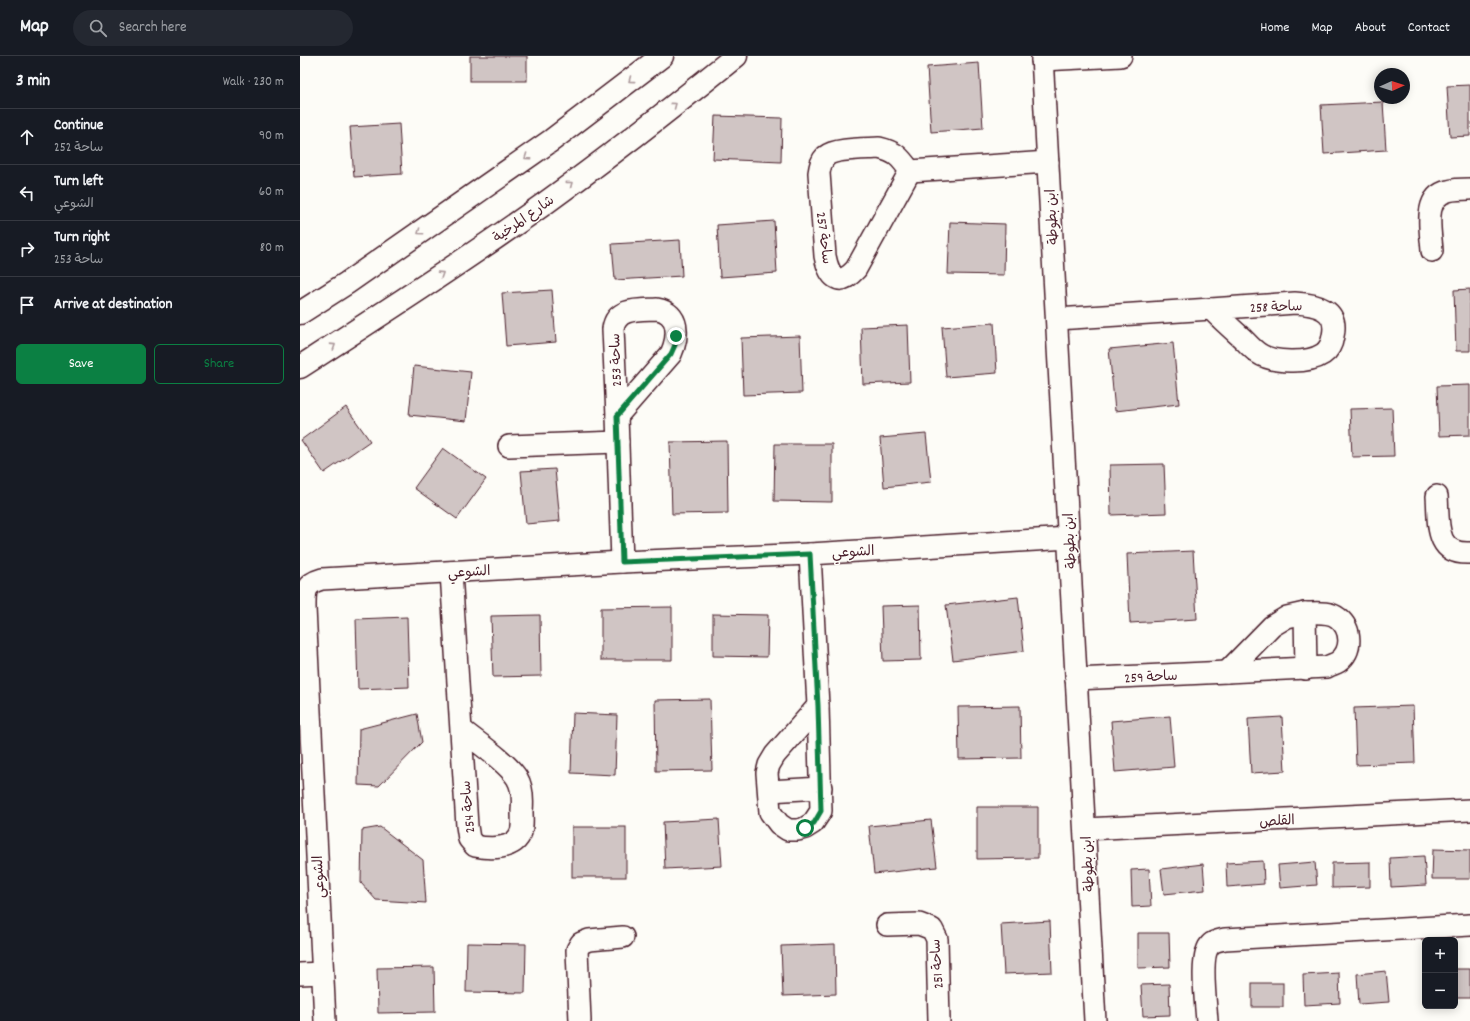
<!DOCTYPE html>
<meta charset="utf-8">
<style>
body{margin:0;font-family:Dekko,"Playpen Sans Arabic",sans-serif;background:#242831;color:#f1f3f6}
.controls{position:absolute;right:12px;bottom:12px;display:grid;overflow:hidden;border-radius:6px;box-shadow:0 2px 10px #0003}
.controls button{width:36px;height:36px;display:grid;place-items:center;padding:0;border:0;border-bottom:1px solid #363941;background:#171b24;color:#f1f3f6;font:20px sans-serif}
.compass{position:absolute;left:1074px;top:12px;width:36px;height:36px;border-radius:50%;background:#171b24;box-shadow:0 2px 10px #0003;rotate:87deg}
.stop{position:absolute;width:12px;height:12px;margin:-9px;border:3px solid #0b8043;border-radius:50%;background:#fff}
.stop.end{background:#0b8043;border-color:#fff;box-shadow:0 1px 4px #0008}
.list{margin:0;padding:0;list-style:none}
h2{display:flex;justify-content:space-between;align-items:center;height:52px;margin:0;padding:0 16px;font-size:17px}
h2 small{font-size:13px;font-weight:400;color:#9ea1a6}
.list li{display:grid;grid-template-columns:26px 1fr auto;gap:12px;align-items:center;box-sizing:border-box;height:56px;padding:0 16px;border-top:1px solid #363941}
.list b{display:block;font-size:15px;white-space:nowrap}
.list p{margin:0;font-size:13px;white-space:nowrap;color:#9ea1a6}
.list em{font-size:13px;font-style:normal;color:#9ea1a6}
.actions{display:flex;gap:8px;padding:12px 16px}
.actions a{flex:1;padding:9px 0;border:1px solid #0b8043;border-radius:6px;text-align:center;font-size:14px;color:#0b8043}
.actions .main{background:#0b8043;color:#fff}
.icon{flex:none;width:22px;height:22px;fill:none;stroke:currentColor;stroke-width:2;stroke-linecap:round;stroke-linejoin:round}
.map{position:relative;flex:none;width:1170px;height:965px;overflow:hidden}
header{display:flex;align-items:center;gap:24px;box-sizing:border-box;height:56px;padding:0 20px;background:#171b24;border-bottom:1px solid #363941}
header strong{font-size:19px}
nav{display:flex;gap:22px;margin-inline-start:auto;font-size:14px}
.search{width:280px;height:36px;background:#242831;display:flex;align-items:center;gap:10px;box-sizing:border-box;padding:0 14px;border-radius:22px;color:#9ea1a6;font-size:15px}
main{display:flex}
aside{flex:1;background:#171b24}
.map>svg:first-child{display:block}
.building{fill:#d0c5c4;stroke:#4a1f2b}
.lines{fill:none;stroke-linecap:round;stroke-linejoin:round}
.minor-casing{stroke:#4a1f2b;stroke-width:24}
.trunk-casing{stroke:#4a1f2b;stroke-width:25}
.minor{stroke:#fdfcf7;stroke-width:21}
.trunk{stroke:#fdfcf7;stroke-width:22}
.oneway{stroke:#ac999b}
.route{stroke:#0b8043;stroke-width:5}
.labels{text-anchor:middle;stroke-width:3;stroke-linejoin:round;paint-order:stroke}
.street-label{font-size:14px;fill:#4a1f2b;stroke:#fdfcf7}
</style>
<header>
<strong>Map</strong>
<div class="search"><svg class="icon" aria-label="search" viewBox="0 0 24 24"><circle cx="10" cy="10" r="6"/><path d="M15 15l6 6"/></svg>Search here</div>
<nav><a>Home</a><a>Map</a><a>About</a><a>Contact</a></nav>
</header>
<main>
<aside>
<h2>3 min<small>Walk · 230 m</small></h2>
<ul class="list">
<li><svg class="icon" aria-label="ahead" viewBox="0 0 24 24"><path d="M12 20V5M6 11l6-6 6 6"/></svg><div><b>Continue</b><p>ساحة 252</p></div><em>90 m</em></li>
<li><svg class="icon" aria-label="left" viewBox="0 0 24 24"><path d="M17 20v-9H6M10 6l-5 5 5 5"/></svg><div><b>Turn left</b><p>الشوعي</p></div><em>60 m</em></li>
<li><svg class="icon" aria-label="right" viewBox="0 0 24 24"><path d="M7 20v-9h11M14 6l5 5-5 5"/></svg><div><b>Turn right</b><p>ساحة 253</p></div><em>80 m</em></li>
<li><svg class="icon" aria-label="arrive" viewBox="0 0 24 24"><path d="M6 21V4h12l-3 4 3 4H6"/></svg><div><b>Arrive at destination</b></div></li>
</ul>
<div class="actions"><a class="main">Save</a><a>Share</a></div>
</aside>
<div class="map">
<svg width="1170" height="965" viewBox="0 0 1170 965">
<rect width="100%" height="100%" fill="#fdfcf7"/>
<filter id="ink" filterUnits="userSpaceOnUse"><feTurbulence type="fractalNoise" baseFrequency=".025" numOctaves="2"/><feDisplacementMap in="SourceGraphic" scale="8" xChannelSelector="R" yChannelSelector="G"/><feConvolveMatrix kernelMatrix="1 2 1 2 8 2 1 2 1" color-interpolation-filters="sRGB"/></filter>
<g filter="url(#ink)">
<g class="building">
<rect x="170" y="0" width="57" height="25"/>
<path d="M679,7L683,72L631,76L627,11Z"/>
<path d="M1170,29V80L1150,81L1147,30Z"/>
<path d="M1083,46L1086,94L1024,98L1021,49Z"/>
<path d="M415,60L482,62L481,106L413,103Z"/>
<path d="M99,68L102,118L54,121L50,71Z"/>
<path d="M474,165L477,217L420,221L417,169Z"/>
<path d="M650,166L705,168L704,219L648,218Z"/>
<path d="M380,184L382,220L315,224L312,188Z"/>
<path d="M1170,233V295H1156L1154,234Z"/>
<path d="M252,234L256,286L206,290L202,237Z"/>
<path d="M694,267L697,317L646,321L642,271Z"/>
<path d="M608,269L610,326L563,328L561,271Z"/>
<path d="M500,280L502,337L443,339L441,282Z"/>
<path d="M873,287L879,348L815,355L809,293Z"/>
<path d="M114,310L171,316L166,365L109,359Z"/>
<path d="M1170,329V379L1139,380L1137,330Z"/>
<path d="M46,351L70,385L24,417L1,384Z"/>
<path d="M1092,352L1094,400L1052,401L1050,353Z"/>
<path d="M626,378L631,426L584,431L580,382Z"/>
<path d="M427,385L428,457L372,458L370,386Z"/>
<path d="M475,388H532V446L474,445Z"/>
<path d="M143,392L186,423L157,463L114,432Z"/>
<path d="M864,408L866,457L811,459L810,409Z"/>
<path d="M255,413L260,465L226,468L221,415Z"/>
<path d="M893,495L897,563L830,567L827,498Z"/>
<path d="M718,541L724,595L653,604L646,549Z"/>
<path d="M620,549L621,604L583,605L581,550Z"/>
<path d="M372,551V604H301V552Z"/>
<path d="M413,558L468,559L467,601L413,600Z"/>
<path d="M240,559L241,620L193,621L191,560Z"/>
<path d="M107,561L109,631L58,633L56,563Z"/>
<path d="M410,643L412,714L356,715L355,644Z"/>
<path d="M720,650L721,702L659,703L658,651Z"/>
<path d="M1113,650L1115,707L1056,709L1054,652Z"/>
<path d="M273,657L317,659L315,719L271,717Z"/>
<path d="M117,658L122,686L79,730L58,729L59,673Z"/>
<path d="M870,660L874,711L815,716L811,665Z"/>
<path d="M982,661L985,715L951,717L948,663Z"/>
<path d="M677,751H738V802L677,803Z"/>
<path d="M419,763L422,810L365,813L363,766Z"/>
<path d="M631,764L637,811L574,818L569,770Z"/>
<path d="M80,771L123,804L126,847L76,844L61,827L62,774Z"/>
<rect x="272" y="771" width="54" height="50"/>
<path d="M1133,793L1170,794V823H1132Z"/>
<path d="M1124,800L1126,829L1091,831L1090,802Z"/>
<path d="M963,805L964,828L927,831L926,807Z"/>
<path d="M1015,806L1017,829L980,832L978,809Z"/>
<path d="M1070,806V831L1032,832V807Z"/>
<path d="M903,808L905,834L864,838L861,813Z"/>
<path d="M849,813L851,850L832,851L831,814Z"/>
<path d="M750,865L752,916L704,918L701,868Z"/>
<path d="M838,877H869L870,911L838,912Z"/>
<path d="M167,887L226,888L225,937L166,936Z"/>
<path d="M535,888L536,938L483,940L481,890Z"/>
<path d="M134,911L135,956L78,957L77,912Z"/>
<rect x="1155" y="913" width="15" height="29"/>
<path d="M1086,915L1089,946L1059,948L1057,918Z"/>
<path d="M1039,917L1040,947L1004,949L1003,919Z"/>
<rect x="952" y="927" width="31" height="24"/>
<path d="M869,928L870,959L843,960L841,929Z"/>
</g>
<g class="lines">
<defs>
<g id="minor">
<path d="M742,0L795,965"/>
<path d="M742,4L821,0"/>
<path d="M579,92C596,96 600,101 610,115L556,213C538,233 529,220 525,200L519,117C520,110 521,105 526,100C535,92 567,93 579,92Z"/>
<path d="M610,115L748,106"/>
<path d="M1132,195C1131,175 1122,141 1148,135C1155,133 1163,133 1170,133"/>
<path d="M995,247C1016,248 1039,253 1033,280C1032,287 1029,294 1023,298C1008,308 972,307 958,297C952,293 947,287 942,282C932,273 921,263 911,253Z"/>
<path d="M357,253C380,257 379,280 371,298L317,360L313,273C316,251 340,254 357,253Z"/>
<path d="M757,263L911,253"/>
<path d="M317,360L322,506"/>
<path d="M209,390L318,386"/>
<path d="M1137,440C1139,466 1134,499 1170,497"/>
<path d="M510,498L518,650"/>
<path d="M151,516L167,770L169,783L175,790C190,793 215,794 221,776C223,770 222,762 222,755C223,744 223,732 217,722C206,705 178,687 162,674"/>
<path d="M1005,557C1015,557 1030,555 1038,562C1052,573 1053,595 1038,606C1035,608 1030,609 1027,611L927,616L972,570L987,561Z"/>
<path d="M1005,557L1006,613"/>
<path d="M776,623L927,616"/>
<path d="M518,650L521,755L513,767L505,772L498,774H488L479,768L470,756L467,717L469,709L475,699Z"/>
<path d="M469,735L521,732"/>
<path d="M785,773L1170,754"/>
<path d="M587,869L619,868L632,873L637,883L639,965"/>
<path d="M0,918L22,917"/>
<path d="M25,965L5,552C5,536 4,528 22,523L322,506L510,498L769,482"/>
<path d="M280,965L277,894L281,887L289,884L323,881"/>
<path d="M907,965C906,949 899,898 911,888C914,885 921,884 925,883L1170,869"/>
</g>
<g id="trunk">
<path d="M0,257L47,227L252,84L362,0"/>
<path d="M0,311C82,258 164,205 244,148C309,101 373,51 436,0"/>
</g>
</defs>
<use href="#minor" class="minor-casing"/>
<use href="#trunk" class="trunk-casing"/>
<use href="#minor" class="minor"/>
<use href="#trunk" class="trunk"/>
</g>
<defs><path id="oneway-chevron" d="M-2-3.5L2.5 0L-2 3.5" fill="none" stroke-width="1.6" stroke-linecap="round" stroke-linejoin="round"/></defs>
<g class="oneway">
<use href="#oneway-chevron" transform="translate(331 24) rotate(143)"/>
<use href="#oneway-chevron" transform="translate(374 49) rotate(-37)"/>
<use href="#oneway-chevron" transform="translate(227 101) rotate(145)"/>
<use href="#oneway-chevron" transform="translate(270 128) rotate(-37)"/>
<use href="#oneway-chevron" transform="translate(120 176) rotate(145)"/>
<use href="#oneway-chevron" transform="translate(141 218) rotate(-33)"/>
<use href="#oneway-chevron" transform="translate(33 290) rotate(-33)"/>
</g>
</g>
<g class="lines" filter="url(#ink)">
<path class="route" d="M376,280L375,289L371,298L317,360L322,506L510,498L518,650L521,755L514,767L505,772"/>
</g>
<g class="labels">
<g class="street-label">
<text transform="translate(751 161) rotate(-93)" y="5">ابن بطوطة</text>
<text transform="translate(223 162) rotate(-35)" y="5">شارع المرخية</text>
<text transform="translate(525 182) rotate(83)" y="5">ساحة 257</text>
<text transform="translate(976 250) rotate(-2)" y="5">ساحة 258</text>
<text transform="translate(315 304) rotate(-92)" y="5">ساحة 253</text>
<text transform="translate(769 485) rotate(-93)" y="5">ابن بطوطة</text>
<text transform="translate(553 495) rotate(-3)" y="5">الشوعي</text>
<text transform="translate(169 515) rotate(-3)" y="5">الشوعي</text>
<text transform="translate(851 620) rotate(-3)" y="5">ساحة 259</text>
<text transform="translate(167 751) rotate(-95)" y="5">ساحة 254</text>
<text transform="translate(977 764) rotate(-3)" y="5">القلص</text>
<text transform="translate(787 808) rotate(-93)" y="5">ابن بطوطة</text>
<text transform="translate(18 821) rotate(-93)" y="5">الشوعي</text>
<text transform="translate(636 908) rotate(-94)" y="5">ساحة 251</text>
</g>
</g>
</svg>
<div class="controls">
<button>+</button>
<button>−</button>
</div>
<svg class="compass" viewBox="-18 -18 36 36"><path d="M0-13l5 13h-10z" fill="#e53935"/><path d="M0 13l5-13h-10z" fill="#9ea1a6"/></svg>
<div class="stop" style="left:505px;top:772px"></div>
<div class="stop end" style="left:376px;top:280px"></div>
</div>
</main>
